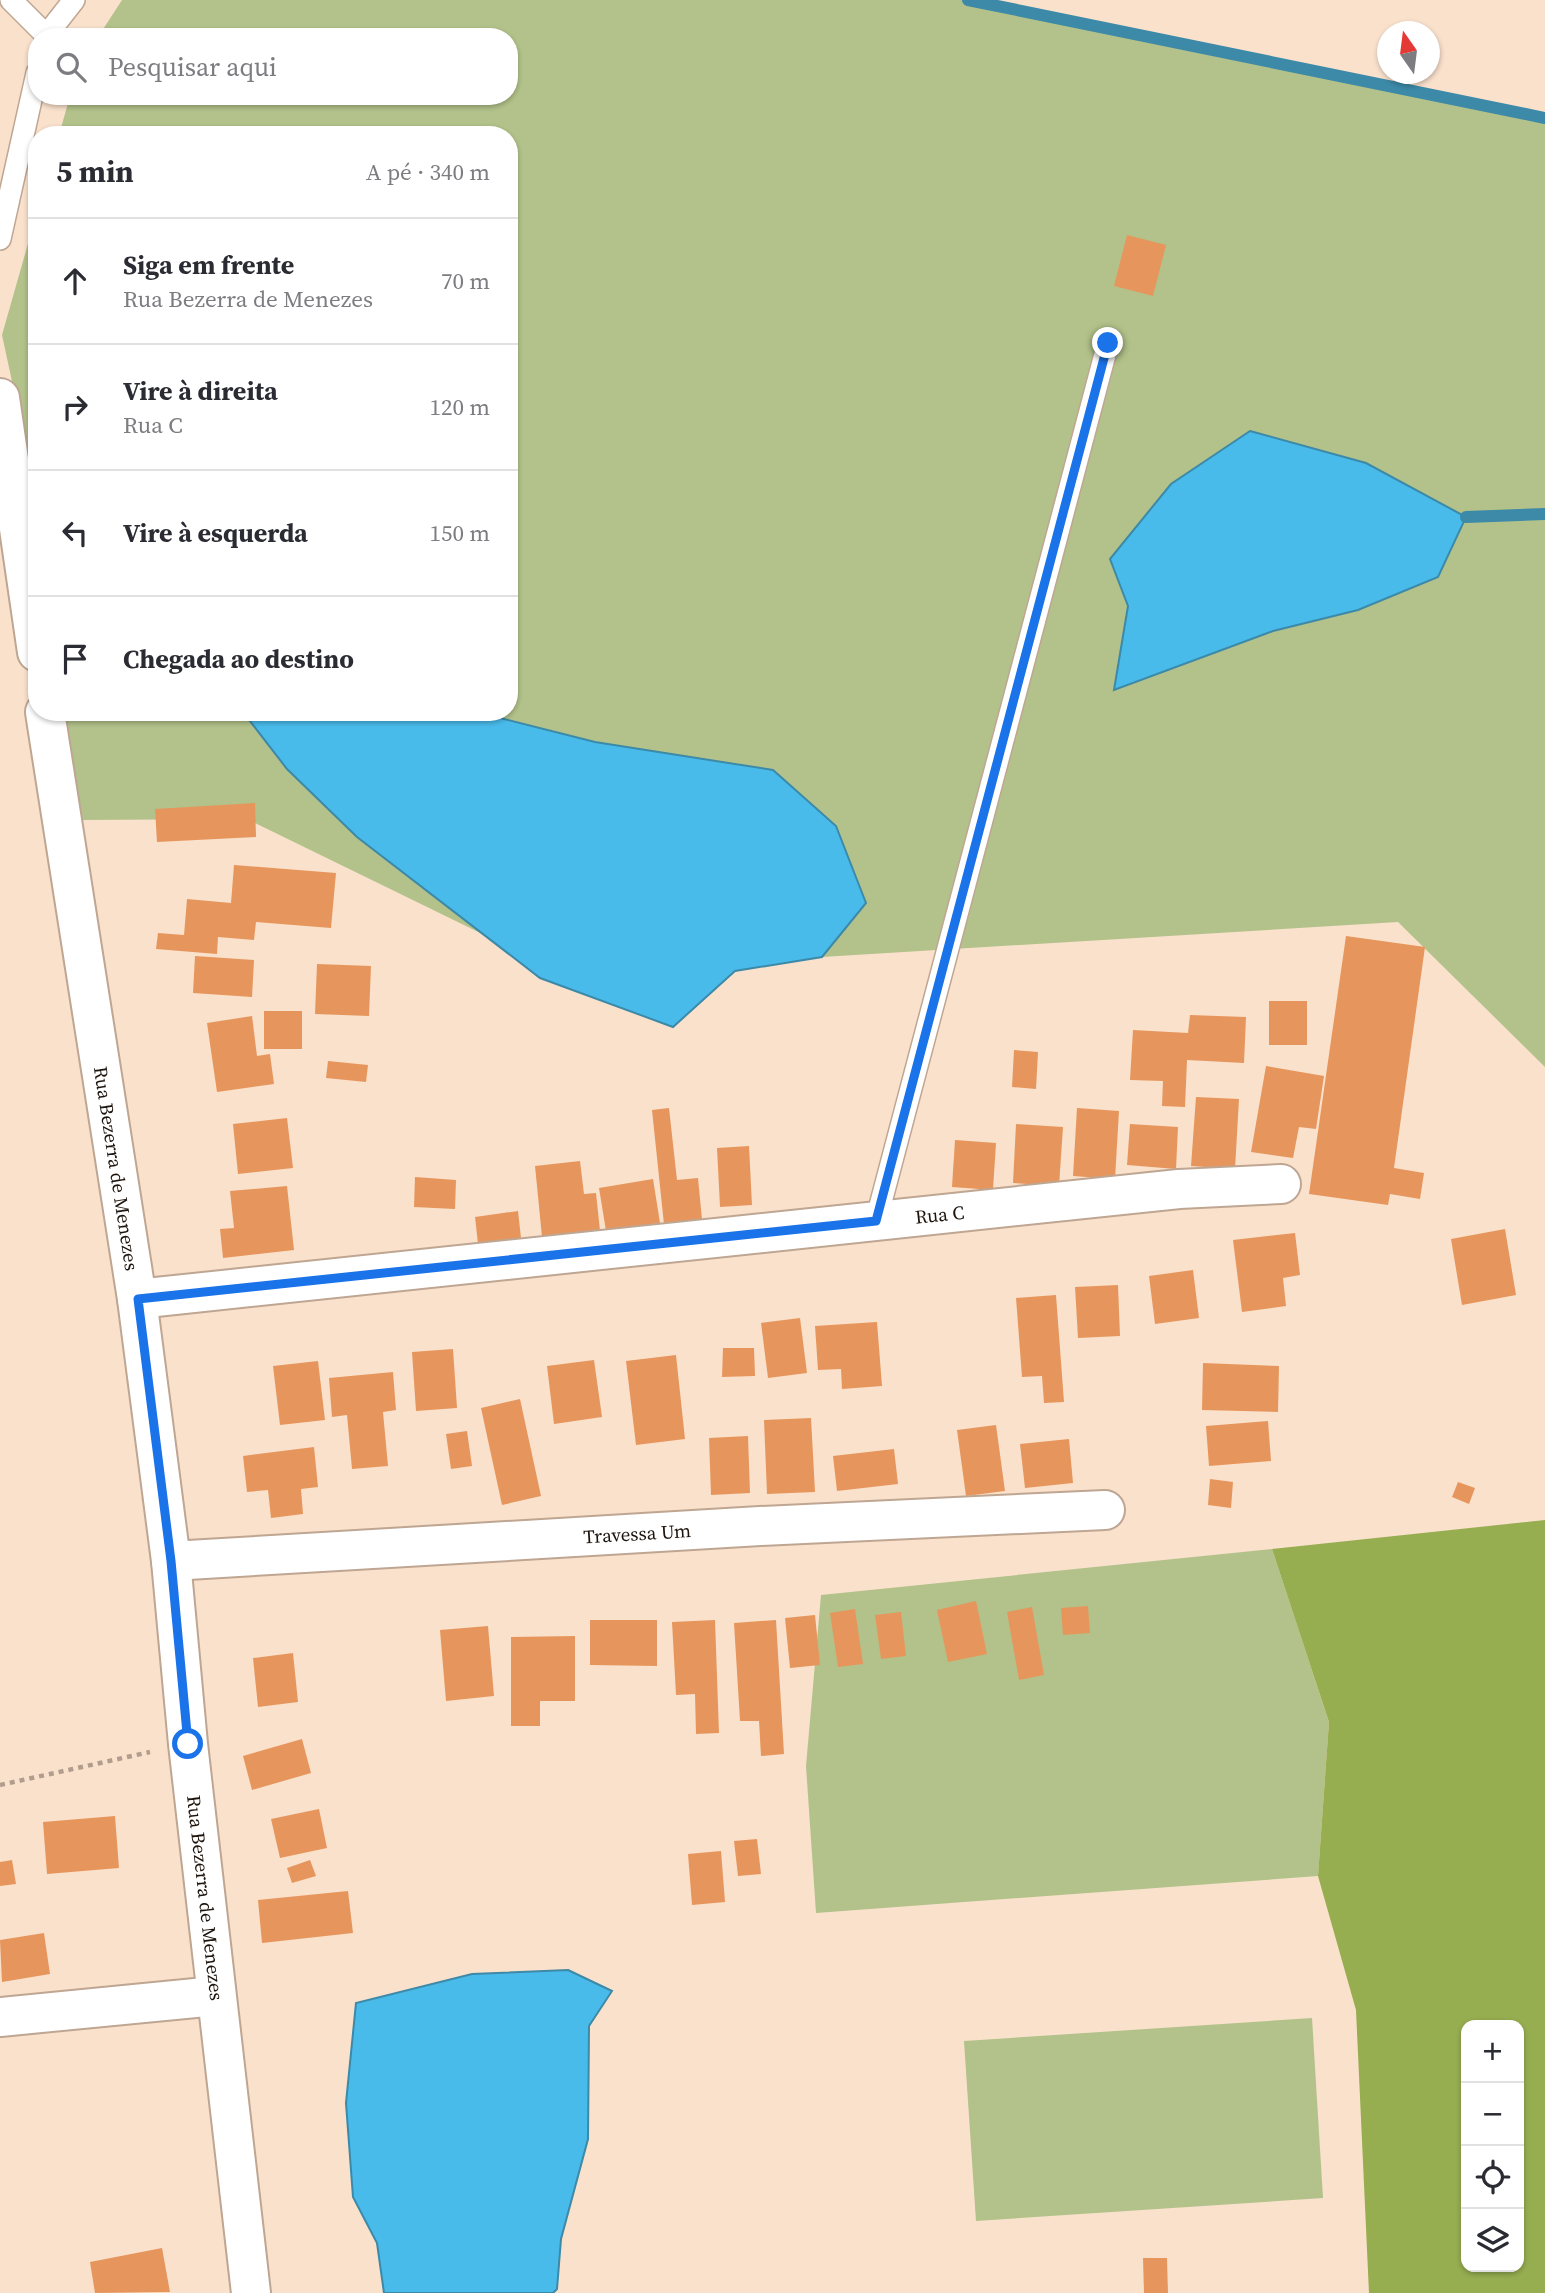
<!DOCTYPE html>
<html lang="pt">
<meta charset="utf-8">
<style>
body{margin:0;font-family:"Source Serif 4",serif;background:#f2f2f3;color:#2b2b33}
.controls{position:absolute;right:21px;bottom:21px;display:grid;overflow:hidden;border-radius:14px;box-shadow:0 2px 5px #0004}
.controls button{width:63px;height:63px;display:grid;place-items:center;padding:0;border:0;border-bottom:2px solid #e1e1e2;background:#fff;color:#2b2b33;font:35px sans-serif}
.compass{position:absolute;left:1377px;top:21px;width:63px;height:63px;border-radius:50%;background:#fff;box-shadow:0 2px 5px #0004;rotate:346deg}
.stop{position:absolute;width:21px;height:21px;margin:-16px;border:5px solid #1a73e8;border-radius:50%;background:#fff}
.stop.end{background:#1a73e8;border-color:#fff;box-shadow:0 2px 7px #0008}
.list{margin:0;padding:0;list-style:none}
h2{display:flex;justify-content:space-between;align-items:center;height:91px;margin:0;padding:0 28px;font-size:30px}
h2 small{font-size:23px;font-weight:400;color:#7c7c81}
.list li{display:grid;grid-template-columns:46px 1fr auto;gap:21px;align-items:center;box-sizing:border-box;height:126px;padding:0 28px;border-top:2px solid #e1e1e2}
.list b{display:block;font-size:26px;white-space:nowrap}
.list p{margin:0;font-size:23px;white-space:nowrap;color:#7c7c81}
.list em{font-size:23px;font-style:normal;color:#7c7c81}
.icon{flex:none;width:38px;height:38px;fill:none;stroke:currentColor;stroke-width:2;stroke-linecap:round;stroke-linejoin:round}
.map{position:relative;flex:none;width:1545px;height:2293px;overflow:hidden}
.search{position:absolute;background:#fff;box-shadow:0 2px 5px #0004;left:28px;top:28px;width:490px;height:77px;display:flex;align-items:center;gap:18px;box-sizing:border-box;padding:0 24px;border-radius:28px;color:#7c7c81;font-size:26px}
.panel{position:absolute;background:#fff;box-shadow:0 2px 5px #0004;left:28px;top:126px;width:490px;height:595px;border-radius:28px}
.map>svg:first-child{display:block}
.green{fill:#b2c28a}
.forest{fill:#96ad50;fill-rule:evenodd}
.water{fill:#49bbeb;stroke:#3c89a8;stroke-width:2}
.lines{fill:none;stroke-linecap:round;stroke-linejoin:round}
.stream{stroke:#3c89a8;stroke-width:12}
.building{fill:#e6965c}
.lane-casing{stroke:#bea693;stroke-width:24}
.street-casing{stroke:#bea693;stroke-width:42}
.path{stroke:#b19d8d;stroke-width:4.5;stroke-dasharray:5 5;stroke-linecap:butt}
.lane{stroke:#fff;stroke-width:21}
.street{stroke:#fff;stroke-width:38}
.route{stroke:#1a73e8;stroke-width:9}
.labels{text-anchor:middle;stroke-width:7;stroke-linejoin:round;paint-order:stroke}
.street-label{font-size:19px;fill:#1d140d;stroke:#fbf1e9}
</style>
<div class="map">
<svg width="1545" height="2293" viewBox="0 0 1545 2293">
<rect width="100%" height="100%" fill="#fae1cc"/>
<g class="green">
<path d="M122,0H968L1545,118V1067L1398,922L822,957L735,971L673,1027L247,819L78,820L62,712H509V135H59L70,96H509V37H98Z"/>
<path d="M37,212V536L21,423L2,335Z"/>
<path d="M1272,1549L1329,1722L1318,1876L816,1913L806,1766L821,1595Z"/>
<path d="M1312,2018L1323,2198L976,2221L964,2041Z"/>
</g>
<path class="forest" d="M1545,1520V2293H1369L1356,2010L1318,1876L1329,1722L1272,1549ZM1466,2025H1519V2267H1466Z"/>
<g class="water">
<path d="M1250,431L1366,463L1466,517L1438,577L1358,610L1273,631L1114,690L1128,606L1110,559L1171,484Z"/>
<path d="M243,712H476L595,742L773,770L836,826L866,903L822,957L735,971L673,1027L540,978L357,837L287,769Z"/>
<path d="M568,1970L612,1991L589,2026L588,2139L561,2239L557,2289L553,2293H384L377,2243L353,2197L346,2103L356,2003L472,1974Z"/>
</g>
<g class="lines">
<g class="stream">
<path d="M968,0L1545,118"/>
<path d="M1466,517L1545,514"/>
</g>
</g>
<g class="building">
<path d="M1127,235L1166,245L1153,296L1114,286Z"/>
<path d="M255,803L256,837L157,842L155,809Z"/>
<path d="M234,865L336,873L331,928L256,922L254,940L218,937L217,954L156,949L158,933L184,935L187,899L231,903Z"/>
<path d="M1346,936L1425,947L1394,1168L1424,1173L1420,1199L1390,1194L1388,1205L1309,1194Z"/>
<path d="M195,956L254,960L252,997L193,993Z"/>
<path d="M317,964L371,966L369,1016L315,1014Z"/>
<rect x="1269" y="1001" width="38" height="44"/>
<rect x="264" y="1011" width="38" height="38"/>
<path d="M1190,1015L1246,1017L1244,1063L1187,1060L1185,1107L1162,1106L1163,1081L1130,1080L1133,1030L1188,1033Z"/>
<path d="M252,1016L257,1056L270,1054L274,1084L217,1092L207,1023Z"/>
<path d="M1014,1050L1038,1052L1036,1089L1012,1087Z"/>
<path d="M328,1061L368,1065L366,1082L326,1078Z"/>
<path d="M1266,1066L1324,1076L1316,1129L1299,1127L1293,1158L1251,1152Z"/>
<path d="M1196,1097L1239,1099L1235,1169L1191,1166Z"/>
<path d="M669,1108L677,1180L698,1178L703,1230L665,1234L652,1110Z"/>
<path d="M1077,1108L1119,1111L1115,1179L1073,1176Z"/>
<path d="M287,1118L293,1168L238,1174L233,1124Z"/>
<path d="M1016,1124L1063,1127L1059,1186L1013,1183Z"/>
<path d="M1130,1124L1178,1127L1176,1169L1127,1165Z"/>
<path d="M955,1140L996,1143L993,1190L952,1187Z"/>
<path d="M749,1146L752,1205L720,1207L717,1148Z"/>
<path d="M580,1161L584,1194L596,1193L601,1240L543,1247L535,1166Z"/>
<path d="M415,1177L456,1180L455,1209L414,1207Z"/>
<path d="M653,1179L660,1223L606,1231L599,1188Z"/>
<path d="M287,1186L294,1250L223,1258L220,1229L234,1228L230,1191Z"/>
<path d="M518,1211L522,1247L479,1253L475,1217Z"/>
<path d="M1505,1229L1516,1295L1462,1305L1451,1239Z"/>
<path d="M1295,1233L1300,1275L1283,1278L1286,1306L1242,1312L1233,1240Z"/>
<path d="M1193,1270L1199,1318L1155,1324L1149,1276Z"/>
<path d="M1118,1285L1120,1336L1078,1338L1075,1287Z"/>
<path d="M1056,1295L1064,1402L1044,1403L1042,1376L1022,1377L1016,1298Z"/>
<path d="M800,1318L807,1373L768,1378L761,1323Z"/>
<path d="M877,1322L882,1386L842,1389L841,1369L818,1370L815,1326Z"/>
<path d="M723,1348H754L755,1376L722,1377Z"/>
<path d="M453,1349L457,1408L416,1411L412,1352Z"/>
<path d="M676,1355L685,1439L636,1445L626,1361Z"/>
<path d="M594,1360L602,1417L554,1424L547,1366Z"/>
<path d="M318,1361L325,1420L280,1425L273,1366Z"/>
<path d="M1203,1363L1279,1366L1278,1412L1202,1410Z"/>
<path d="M393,1372L396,1410L383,1412L388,1466L352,1469L347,1415L332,1417L329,1378Z"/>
<path d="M520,1399L541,1496L502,1505L481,1408Z"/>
<path d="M811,1418L815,1492L767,1494L764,1420Z"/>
<path d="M1268,1421L1271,1461L1209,1466L1206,1426Z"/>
<path d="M996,1425L1005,1491L966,1496L957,1430Z"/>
<path d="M467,1431L472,1466L451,1469L446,1434Z"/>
<path d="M748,1436L750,1493L711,1495L709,1438Z"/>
<path d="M1069,1439L1073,1483L1025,1488L1020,1444Z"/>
<path d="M314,1447L318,1487L301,1489L303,1514L271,1518L268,1490L247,1492L243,1456Z"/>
<path d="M894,1449L898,1484L837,1491L833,1456Z"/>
<path d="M1210,1479L1233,1482L1231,1508L1208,1505Z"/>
<path d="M1458,1482L1475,1488L1469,1504L1452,1497Z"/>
<path d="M976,1601L987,1654L948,1662L937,1610Z"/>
<path d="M1088,1606L1090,1633L1063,1635L1061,1608Z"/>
<path d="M1032,1607L1044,1675L1019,1680L1007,1612Z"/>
<path d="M855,1609L863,1664L838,1667L830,1613Z"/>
<path d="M901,1612L906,1656L881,1659L875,1615Z"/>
<path d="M815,1615L820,1665L790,1668L785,1618Z"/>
<path d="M590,1620H657V1666L590,1665Z"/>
<path d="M715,1620L719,1733L696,1734L695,1694L676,1695L672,1622Z"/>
<path d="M776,1620L784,1754L761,1756L759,1721H740L734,1623Z"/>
<path d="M488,1626L494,1696L446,1701L440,1630Z"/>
<path d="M575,1636V1701H540V1726H511V1637Z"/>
<path d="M293,1653L298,1702L258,1707L253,1658Z"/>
<path d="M302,1739L311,1773L252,1790L243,1756Z"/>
<path d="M319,1809L327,1848L280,1858L271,1819Z"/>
<path d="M115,1816L119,1868L47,1874L43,1822Z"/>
<path d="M757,1839L761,1874L738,1876L734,1841Z"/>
<path d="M721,1851L725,1902L692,1905L688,1854Z"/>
<path d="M12,1860L16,1884L0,1886V1862Z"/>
<path d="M310,1860L316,1876L292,1883L287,1868Z"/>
<path d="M348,1891L353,1933L262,1943L258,1900Z"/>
<path d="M44,1933L50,1974L2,1982L0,1940Z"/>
<path d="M162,2248L170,2292L95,2293L90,2262Z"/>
<path d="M1143,2258H1167L1168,2293H1144Z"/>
</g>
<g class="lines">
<defs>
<g id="lane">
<path d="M11,0L45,34"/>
<path d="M45,37L74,0"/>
<path d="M0,239L37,73"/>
<path d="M876,1221L1108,343"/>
</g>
<g id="street">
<path d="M0,398L37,652"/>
<path id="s1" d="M45,712L137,1299L171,1561L188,1744L251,2293"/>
<path id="s2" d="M137,1299L1179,1189L1281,1184"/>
<path id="s3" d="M171,1561L760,1526L1105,1510"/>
<path d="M0,2017L216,1996"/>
</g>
</defs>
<use href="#lane" class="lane-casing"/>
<use href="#street" class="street-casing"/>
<path class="path" d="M0,1785L150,1752"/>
<use href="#lane" class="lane"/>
<use href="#street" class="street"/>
</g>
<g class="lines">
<path class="route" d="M188,1744L171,1561L138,1299L876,1221L1108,343"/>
</g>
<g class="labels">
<g class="street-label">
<text dy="7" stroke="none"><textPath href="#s1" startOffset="462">Rua Bezerra de Menezes</textPath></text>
<text dy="7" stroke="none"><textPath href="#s2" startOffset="807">Rua C</textPath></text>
<text dy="7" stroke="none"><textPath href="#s3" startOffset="467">Travessa Um</textPath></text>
<text dy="7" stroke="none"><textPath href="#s1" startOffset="1197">Rua Bezerra de Menezes</textPath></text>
</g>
</g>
</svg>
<div class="controls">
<button>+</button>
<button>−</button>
<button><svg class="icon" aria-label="locate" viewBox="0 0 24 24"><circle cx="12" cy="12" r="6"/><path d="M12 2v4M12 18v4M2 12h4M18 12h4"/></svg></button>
<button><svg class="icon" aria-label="layers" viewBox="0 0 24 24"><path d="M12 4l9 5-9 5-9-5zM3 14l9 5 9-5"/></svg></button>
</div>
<svg class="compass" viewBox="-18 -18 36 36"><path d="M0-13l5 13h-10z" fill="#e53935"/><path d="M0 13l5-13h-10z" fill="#7c7c81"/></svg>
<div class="stop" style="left:188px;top:1744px"></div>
<div class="stop end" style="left:1108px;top:343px"></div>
<div class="search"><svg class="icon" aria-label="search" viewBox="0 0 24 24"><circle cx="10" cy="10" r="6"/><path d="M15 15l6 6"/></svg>Pesquisar aqui</div>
<section class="panel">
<h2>5 min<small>A pé · 340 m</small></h2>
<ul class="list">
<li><svg class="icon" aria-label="ahead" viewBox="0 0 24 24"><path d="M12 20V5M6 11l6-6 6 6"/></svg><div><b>Siga em frente</b><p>Rua Bezerra de Menezes</p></div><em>70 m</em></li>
<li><svg class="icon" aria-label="right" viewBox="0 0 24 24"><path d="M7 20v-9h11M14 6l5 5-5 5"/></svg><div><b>Vire à direita</b><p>Rua C</p></div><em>120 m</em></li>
<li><svg class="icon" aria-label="left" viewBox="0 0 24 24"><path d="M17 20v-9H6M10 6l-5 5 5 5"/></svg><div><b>Vire à esquerda</b></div><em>150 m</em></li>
<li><svg class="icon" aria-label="arrive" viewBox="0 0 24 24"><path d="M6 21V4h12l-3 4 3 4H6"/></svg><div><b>Chegada ao destino</b></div></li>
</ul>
</section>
</div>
